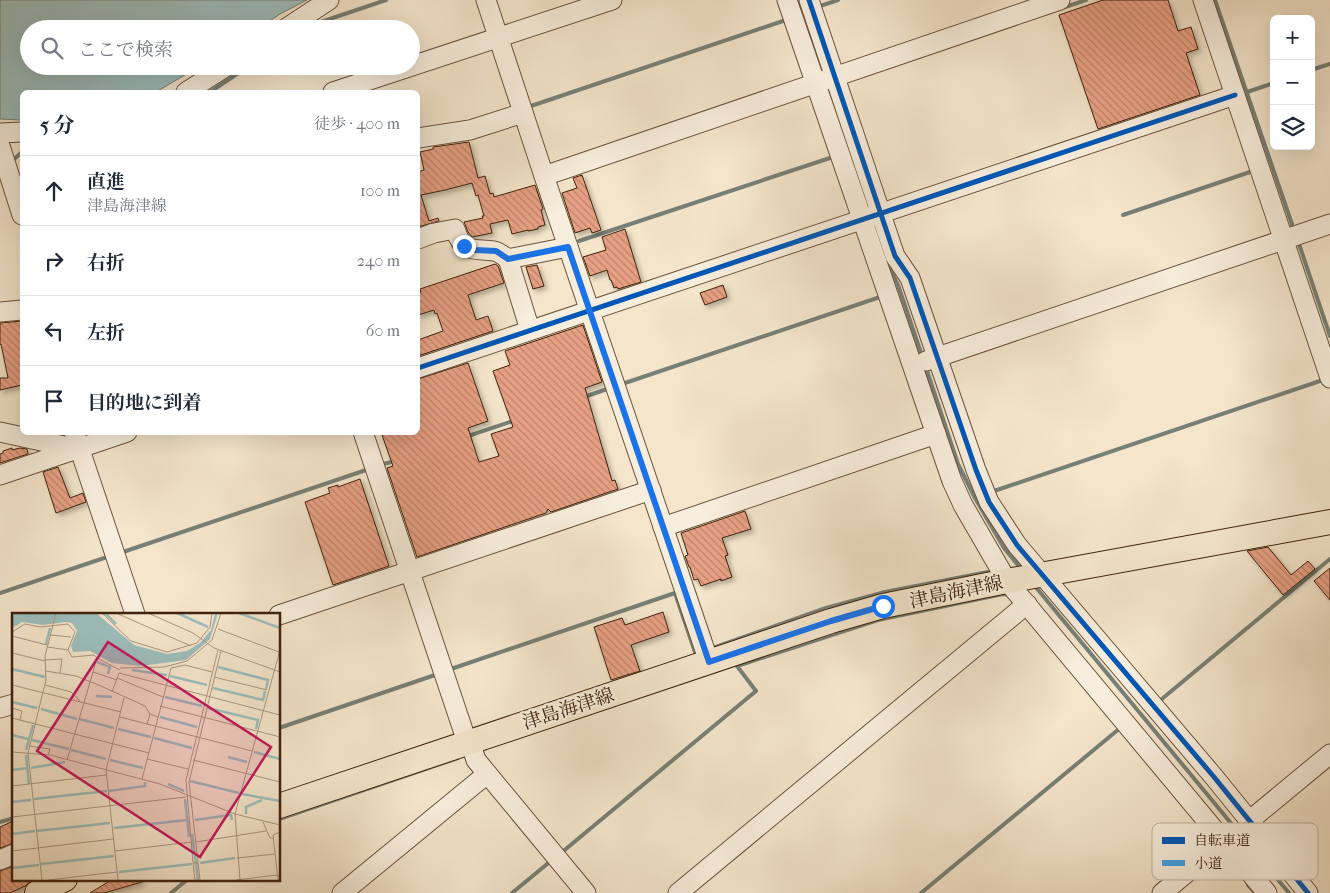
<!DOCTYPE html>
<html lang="ja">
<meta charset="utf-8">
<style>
body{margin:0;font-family:"IM FELL French Canon","Noto Serif JP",serif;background:#f6f6f7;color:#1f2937}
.controls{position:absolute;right:15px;top:15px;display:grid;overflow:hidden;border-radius:8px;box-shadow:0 5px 20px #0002}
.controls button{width:45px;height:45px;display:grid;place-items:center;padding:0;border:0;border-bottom:1px solid #e0e1e3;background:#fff;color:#1f2937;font:25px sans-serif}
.stop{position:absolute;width:15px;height:15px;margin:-11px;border:4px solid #1a73e8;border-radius:50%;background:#fff}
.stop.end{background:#1a73e8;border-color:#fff;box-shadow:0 1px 5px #0008}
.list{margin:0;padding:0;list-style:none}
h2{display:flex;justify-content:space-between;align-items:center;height:65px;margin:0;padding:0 20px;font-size:21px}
h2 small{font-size:16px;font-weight:400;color:#747a83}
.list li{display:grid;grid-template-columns:32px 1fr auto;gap:15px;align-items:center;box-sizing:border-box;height:70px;padding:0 20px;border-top:1px solid #e0e1e3}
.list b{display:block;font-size:19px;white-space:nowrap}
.list p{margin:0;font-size:16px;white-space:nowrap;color:#747a83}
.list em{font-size:16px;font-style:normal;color:#747a83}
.icon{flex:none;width:28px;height:28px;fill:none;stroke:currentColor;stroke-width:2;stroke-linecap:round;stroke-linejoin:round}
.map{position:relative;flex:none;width:1330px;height:893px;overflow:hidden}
.search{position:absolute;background:#fff;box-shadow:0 5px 20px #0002;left:20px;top:20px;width:400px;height:55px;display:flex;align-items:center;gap:12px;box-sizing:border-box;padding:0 18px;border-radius:28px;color:#747a83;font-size:19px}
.panel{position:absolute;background:#fff;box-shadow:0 5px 20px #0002;left:20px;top:90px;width:400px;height:345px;border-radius:8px}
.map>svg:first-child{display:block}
.water{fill:#9dbebd;stroke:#778076}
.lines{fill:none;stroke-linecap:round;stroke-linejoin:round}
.stream{stroke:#778076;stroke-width:4}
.building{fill:url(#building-back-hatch);stroke:#3f220c;filter:url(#shadow)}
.minor-casing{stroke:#6c533c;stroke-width:21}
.major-casing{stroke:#3f220c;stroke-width:26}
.minor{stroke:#f8eedd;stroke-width:19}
.major{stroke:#f4e5cb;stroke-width:24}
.quiet{stroke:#3fa2e9;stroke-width:4;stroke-dasharray:8 4;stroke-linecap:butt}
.cycleway-casing{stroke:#f8eedd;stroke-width:8}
.cycleway{stroke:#0057b8;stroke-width:5}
.route{stroke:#1a73e8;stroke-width:6}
.labels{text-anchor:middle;stroke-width:4.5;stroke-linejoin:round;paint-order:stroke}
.street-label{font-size:19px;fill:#3f220c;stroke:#f8eedd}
.inset-river{fill:none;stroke:#9dbebd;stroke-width:2.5}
.inset-road{fill:none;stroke:#ac977f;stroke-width:1}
.view{fill:#c2185b;fill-opacity:0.15;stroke:#c2185b;stroke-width:2.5}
.inset-edge{fill:none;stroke:#3f220c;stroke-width:2.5}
.key{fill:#f8eedd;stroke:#c0b19e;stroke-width:1}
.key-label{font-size:14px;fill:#3f220c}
</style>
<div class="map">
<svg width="1330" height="893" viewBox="0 0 1330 893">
<defs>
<pattern id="building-back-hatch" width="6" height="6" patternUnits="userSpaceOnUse" patternTransform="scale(1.25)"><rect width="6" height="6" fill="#e7a083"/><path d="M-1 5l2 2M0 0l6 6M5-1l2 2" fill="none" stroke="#bd826a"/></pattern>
<filter id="shadow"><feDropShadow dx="3" dy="3" stdDeviation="2.5" flood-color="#0004"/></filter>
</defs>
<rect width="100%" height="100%" fill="#f4e5cb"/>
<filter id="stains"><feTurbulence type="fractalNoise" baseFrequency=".004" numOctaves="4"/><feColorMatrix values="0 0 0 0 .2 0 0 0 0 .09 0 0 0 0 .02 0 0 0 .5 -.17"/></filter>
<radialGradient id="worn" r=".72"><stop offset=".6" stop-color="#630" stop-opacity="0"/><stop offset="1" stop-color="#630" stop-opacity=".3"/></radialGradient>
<path class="water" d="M0,0H307L280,14L258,29H29V66H200L156,92H22V120L0,119Z"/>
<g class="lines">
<g class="stream">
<path d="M798,0L824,76"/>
<path d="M1215,0L1294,230"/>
<path d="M817,7L838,0"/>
<path d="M1062,8L1086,0"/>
<path d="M306,29L312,25L386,0"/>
<path d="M1311,70L1330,64"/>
<path d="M827,85L867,204"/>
<path d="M210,92L249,66"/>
<path d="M1247,92L1274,83"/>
<path d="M528,107L786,20"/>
<path d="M13,163V160L22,152"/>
<path d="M1123,215L1253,171"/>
<path d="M579,241L833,157"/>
<path d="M1298,241L1330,336"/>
<path d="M885,258L898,285L922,356"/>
<path d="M925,365L958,464L975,498L1004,548L1022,570"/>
<path d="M619,385L883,296"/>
<path d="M584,397L610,388"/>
<path d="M465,437L516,420"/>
<path d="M380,465L395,461"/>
<path d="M991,492L1323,380"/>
<path d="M120,553L369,469"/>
<path d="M1034,585L1235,828"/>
<path d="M0,593L110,556"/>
<path d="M713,648L826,608L885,592L993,571"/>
<path d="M448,670L675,593L695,652L698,653"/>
<path d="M1157,703L1330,559"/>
<path d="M279,728L438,674"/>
<path d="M279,819L458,758"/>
<path d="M0,822L14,818"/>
<path d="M1240,834L1289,893"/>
<path d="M561,853L756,691L737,666L878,620L1003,594L1009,595"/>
<path d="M1248,885L1255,893"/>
<path d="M171,893L188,879"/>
<path d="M512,893L552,860"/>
<path d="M921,893L1119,729"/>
</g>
</g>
<g class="building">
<path d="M1103,0H1168L1178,31L1191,27L1198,49L1186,53L1200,95L1098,129L1059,15Z"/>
<path d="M469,142L478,178L485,176L490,194L493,193L494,197L535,185L543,209L541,210L545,225L538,227V229L528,231V230L512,234L508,220L490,224L492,233L472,237L468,232L464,222L483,218L482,216H484L478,195L476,196L472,183L445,190L421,195L429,221L438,218L439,221L418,227V172L424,170L420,152L433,149V147Z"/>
<path d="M582,175L601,230L592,233L590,228L575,233L562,193L577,188L573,178Z"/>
<path d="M625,229L641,282L618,289L617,287L614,288L611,280H610L607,270L590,276L583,257L606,250L602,237Z"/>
<path d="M495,264L498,266L504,283L468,295L476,320L488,316L493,331L418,356V340L443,331L437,313L435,314L434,310L418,315V293L421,292L420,289Z"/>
<path d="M537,265L544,286L533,289L526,267Z"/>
<path d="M723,285L727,297L705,305L700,293Z"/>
<path d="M22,321V385L0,390V378H8L1,344L0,345V323Z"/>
<path d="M583,325L602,382L585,388L612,481L615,480L618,489L551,512L548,509L546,513L417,557L387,468L393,466L381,432H418V379L468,363L488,421L468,428L479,462L499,456L491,434L513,427L493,371L510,365L505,351Z"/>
<path d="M12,448V450L20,448L27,449L28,454L0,463V454L3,453V451Z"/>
<path d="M58,467L70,498L83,493L86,502L56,513L43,472Z"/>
<path d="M360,479L389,566L333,585L305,502L330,493L328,488L338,485V487Z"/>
<path d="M745,511L751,529L722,538L728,555L725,556L732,577L721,581V579L701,586L698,579L694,580L690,567H689L685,556L688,555L681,533Z"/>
<path d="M1268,547L1291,575L1308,561L1315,569L1283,595L1247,551Z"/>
<path d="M1330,568V600L1314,581Z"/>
<path d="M663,612L669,632L631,645L640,671L611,680L594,627L622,618L625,625Z"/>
<path d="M11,822L14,828V843L0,848V827Z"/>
<path d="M14,866V879H34L25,886L10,893H0V871Z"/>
<path d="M113,879H142V882L104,893H90Z"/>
</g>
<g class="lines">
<defs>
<g id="minor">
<path d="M486,0L544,176L709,662"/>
<path d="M787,0L952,481L963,505L1007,581L1267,893"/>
<path d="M809,0L895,256L910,278L976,470L989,502L1017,545L1214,777L1308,893"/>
<path d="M1203,0L1330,378"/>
<path d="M285,29L329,0"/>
<path d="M186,92L227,66"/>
<path d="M333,92L612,0"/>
<path d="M0,133L22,132"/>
<path d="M418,138L470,130L523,113"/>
<path d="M0,146L22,215"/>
<path d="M544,176L1060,0"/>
<path d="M418,239L434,233L455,229C463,254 473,248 494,251C499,252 504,256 508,259"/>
<path d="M0,312L22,310"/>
<path d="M530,330L508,259L568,247"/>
<path d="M926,361L1330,224"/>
<path d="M418,368L1235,95"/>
<path d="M0,432L78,449"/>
<path d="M74,432L135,614"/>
<path d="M363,432L467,742"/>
<path d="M0,475L127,432"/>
<path d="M663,527L936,434"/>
<path d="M279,615L651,490"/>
<path d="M0,708L14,704"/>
<path d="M470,741L476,760L586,893"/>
<path d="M1249,821L1330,754"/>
<path d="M0,860L14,854"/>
<path d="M342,893L487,774"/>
<path d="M678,893L1027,604"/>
<path d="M1162,893L1233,835"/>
</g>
<g id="major">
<path d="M279,806L831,621L883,606L1007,581L1330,522"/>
<path d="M37,893L65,879"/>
</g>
</defs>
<use href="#minor" class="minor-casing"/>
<use href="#major" class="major-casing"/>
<use href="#minor" class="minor"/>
<use href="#major" class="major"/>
<path class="quiet" d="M1233,835L1249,821"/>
<defs>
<g id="cycleway">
<path d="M809,0L895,256L910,278L976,470L989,502L1017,545L1214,777L1308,893"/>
<path d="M418,368L1235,95"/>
</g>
</defs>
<use href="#cycleway" class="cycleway-casing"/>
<use href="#cycleway" class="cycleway"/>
</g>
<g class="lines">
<path class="route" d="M464,246L475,250L496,251L508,259L568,247L709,662L831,621L883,606"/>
</g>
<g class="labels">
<g class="street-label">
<text transform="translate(956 591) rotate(-12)" y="7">津島海津線</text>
<text transform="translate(568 708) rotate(-18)" y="7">津島海津線</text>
</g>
</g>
<g transform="translate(12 613)">
<rect width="268" height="268" fill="#f4e5cb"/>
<path d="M0,0H84L122,32L155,41L175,38L188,30L199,17L203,0H206L198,26L174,47L129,53L100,50L78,38L61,39L59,33L65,18L60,10L54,9L31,12L10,9L0,15Z" fill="#9dbebd"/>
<path class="inset-river" d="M93,0L104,11M165,0L196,14M227,0L268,15M34,31L38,15M85,49L98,54L96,61M206,54L256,67L254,76M0,56L33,64M120,57L155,62M158,63L195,72M201,75L251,87L253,78M84,83L100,84M153,84L190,93M0,89L25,95M196,95L246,107L244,116M29,96L65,106M148,104L185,114M67,106L102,115M106,116L139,124M0,122L16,126M142,125L180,135M20,127L57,136M14,137L21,112M59,137L94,146M242,139L268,146M14,142L17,171M216,144L235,149M98,147L131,155M19,155L53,149M0,157L16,155M178,168L227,180M156,171L172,178M97,178L133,173V169M230,181L268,188M22,186L95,178M173,186L177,224M0,189L19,187M234,201V194L250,187M183,207L219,202L220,207M102,215L175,207M25,218L98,210M0,221L23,218M180,221L186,267M188,250L223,245M29,251L102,243M0,255L27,252M107,259L180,251"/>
<path class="inset-road" d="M90,0L119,28L155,39L185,30L198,14L200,0M104,0L179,33M136,0L181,20L202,35L268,59M206,16L267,39M0,19L13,11L28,14L56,11L63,19L56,37M38,22L59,24M0,23L35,32M35,34L56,37L60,44L82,42L85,45L81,59M0,40L33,48M85,45L108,57M33,47L50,46L48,60M108,55L152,54L175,48L200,27L209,0M34,58L64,63L89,73L133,93L138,101M202,64L255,77M105,65L151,84M0,72L109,99M33,72L59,79L68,88M100,79L107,60L268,102M148,93L268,124M0,95L10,98L8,107M108,104L240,138M0,105L137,140M135,111L138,101L146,104M17,133L38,136L36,142M0,139L38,142L148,171L223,201L268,212M135,146L176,156M55,147L81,59L105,67M181,147L268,169M94,157L106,267M94,157L112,85M130,166L159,55L173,52L200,59M0,173L94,162M0,204L174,184M251,209L258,225H261M184,229L254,218M0,238L101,226M103,238L180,229M225,245L263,241M181,250L183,267M186,250H181L174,167L206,37M30,267L16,140L34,67L33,43L44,0M36,267L105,259M188,267L177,169L209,38M224,267L265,262M228,267L223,201L268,37M266,267L261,222L268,219"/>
<path class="view" d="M96,29L259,134L188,244L25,138Z"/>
<rect width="268" height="268" class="inset-edge"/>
</g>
<rect x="1152" y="823" width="166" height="57" rx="8" class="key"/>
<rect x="1162" y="837" width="23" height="7" fill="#0057b8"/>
<rect x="1162" y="860" width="23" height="6" fill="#3fa2e9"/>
<g class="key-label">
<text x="1194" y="845">自転車道</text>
<text x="1194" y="868">小道</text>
</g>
<rect width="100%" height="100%" filter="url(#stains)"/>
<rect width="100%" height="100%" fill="url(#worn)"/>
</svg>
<div class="controls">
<button>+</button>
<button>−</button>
<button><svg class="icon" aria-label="layers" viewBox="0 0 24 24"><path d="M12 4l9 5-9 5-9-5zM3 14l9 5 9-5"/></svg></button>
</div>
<div class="stop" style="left:883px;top:606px"></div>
<div class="stop end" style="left:464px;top:246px"></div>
<div class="search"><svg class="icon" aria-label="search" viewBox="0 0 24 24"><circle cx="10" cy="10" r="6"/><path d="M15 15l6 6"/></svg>ここで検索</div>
<section class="panel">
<h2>5 分<small>徒歩 · 400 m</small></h2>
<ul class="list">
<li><svg class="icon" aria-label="ahead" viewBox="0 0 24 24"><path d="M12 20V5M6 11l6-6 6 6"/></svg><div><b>直進</b><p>津島海津線</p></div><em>100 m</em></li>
<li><svg class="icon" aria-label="right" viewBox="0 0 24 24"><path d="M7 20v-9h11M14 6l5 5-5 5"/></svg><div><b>右折</b></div><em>240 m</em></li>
<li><svg class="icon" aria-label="left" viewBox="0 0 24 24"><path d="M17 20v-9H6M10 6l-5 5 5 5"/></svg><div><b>左折</b></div><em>60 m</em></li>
<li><svg class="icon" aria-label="arrive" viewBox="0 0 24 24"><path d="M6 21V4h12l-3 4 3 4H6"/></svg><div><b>目的地に到着</b></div></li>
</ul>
</section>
</div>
